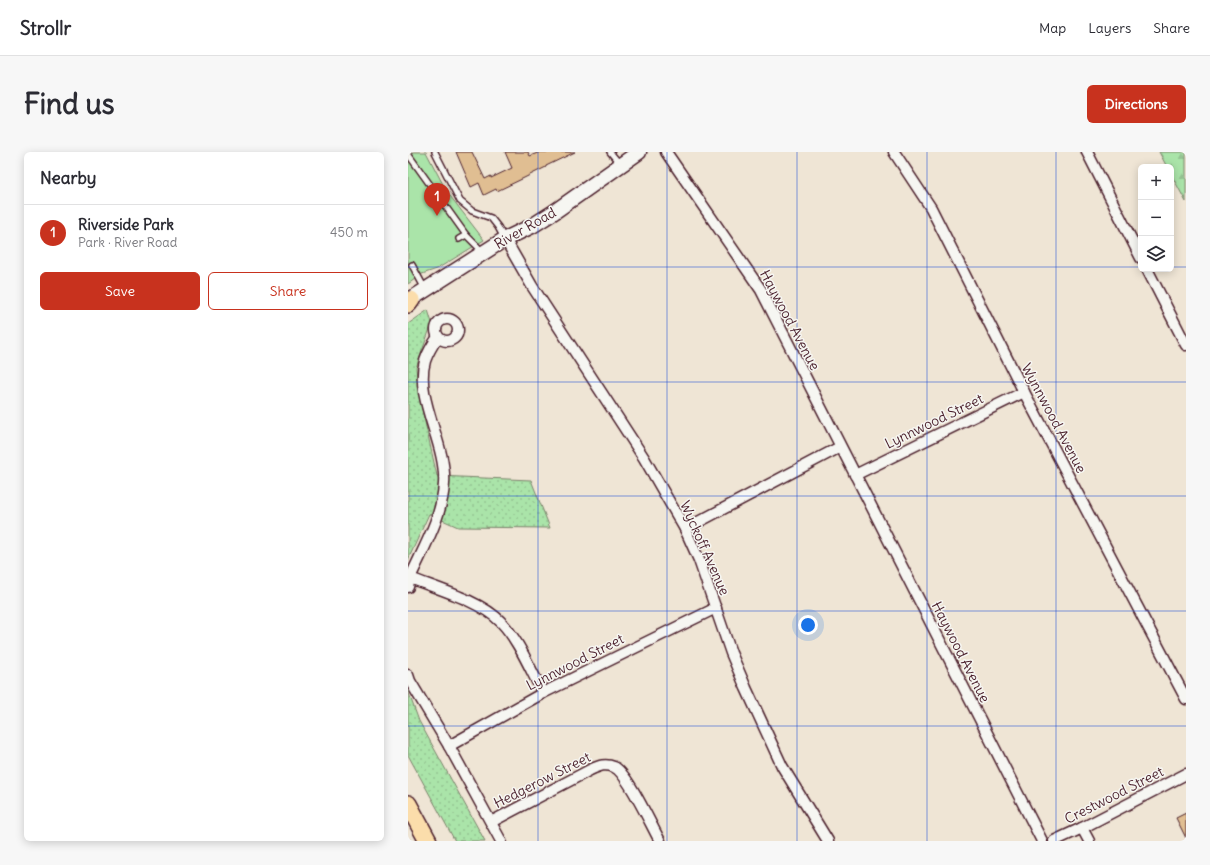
<!DOCTYPE html>
<meta charset="utf-8">
<style>
body{margin:0;font-family:Delius,sans-serif;background:#f7f7f7;color:#2b2b33}
.controls{position:absolute;right:12px;top:12px;display:grid;overflow:hidden;border-radius:6px;box-shadow:0 2px 10px #0003}
.controls button{width:36px;height:36px;display:grid;place-items:center;padding:0;border:0;border-bottom:1px solid #e1e1e2;background:#fff;color:#2b2b33;font:20px sans-serif}
.you{position:absolute;left:400px;top:473px;width:14px;height:14px;margin:-10px;border:3px solid #fff;border-radius:50%;background:#1a73e8;box-shadow:0 0 0 6px #1a73e833}
.badge{display:grid;place-items:center;width:26px;height:26px;border-radius:50%;background:#c8321e;color:#fff;font-size:13px;font-weight:700}
.pin{position:absolute;translate:-50% -33px;filter:drop-shadow(0 1px 2px #0008)}
.pin::after{content:'';position:absolute;top:21px;width:14px;height:12px;background:inherit;clip-path:polygon(0 0,100% 0,50% 100%)}
.list{margin:0;padding:0;list-style:none}
h2{display:flex;justify-content:space-between;align-items:center;height:52px;margin:0;padding:0 16px;font-size:17px}
h2 small{font-size:13px;font-weight:400;color:#7c7c81}
.list li{display:grid;grid-template-columns:26px 1fr auto;gap:12px;align-items:center;box-sizing:border-box;height:56px;padding:0 16px;border-top:1px solid #e1e1e2}
.list b{display:block;font-size:15px;white-space:nowrap}
.list p{margin:0;font-size:13px;white-space:nowrap;color:#7c7c81}
.list em{font-size:13px;font-style:normal;color:#7c7c81}
.actions{display:flex;gap:8px;padding:12px 16px}
.actions a{flex:1;padding:9px 0;border:1px solid #c8321e;border-radius:6px;text-align:center;font-size:14px;color:#c8321e}
.actions .main{background:#c8321e;color:#fff}
.icon{flex:none;width:22px;height:22px;fill:none;stroke:currentColor;stroke-width:2;stroke-linecap:round;stroke-linejoin:round}
.map{position:relative;flex:none;width:778px;height:689px;overflow:hidden;border-radius:6px}
header{display:flex;align-items:center;gap:24px;box-sizing:border-box;height:56px;padding:0 20px;background:#fff;border-bottom:1px solid #e1e1e2}
header strong{font-size:19px}
nav{display:flex;gap:22px;margin-inline-start:auto;font-size:14px}
.intro{display:flex;align-items:center;justify-content:space-between;box-sizing:border-box;height:96px;padding:0 24px}
h1{margin:0;font-size:28px}
.button{padding:10px 18px;border-radius:6px;background:#c8321e;color:#fff;font-size:14px;font-weight:700}
main{display:flex;gap:24px;padding:0 24px}
aside{flex:1;background:#fff;border-radius:6px;box-shadow:0 2px 10px #0003}
.map>svg:first-child{display:block}
.grass{fill:url(#grass-dots);stroke:#7a826a}
.forest{fill:url(#forest-firs);stroke:#7a826a}
.park{fill:#aae4a9;stroke:#7a826a}
.building{fill:#e0be92;stroke:#4a1f2b}
.lines{fill:none;stroke-linecap:round;stroke-linejoin:round}
.lane-casing{stroke:#4a1f2b;stroke-width:8}
.street-casing{stroke:#4a1f2b;stroke-width:13}
.secondary-casing{stroke:#4a1f2b;stroke-width:17}
.highway-casing{stroke:#4a1f2b;stroke-width:20}
.lane{stroke:#f6f6f2;stroke-width:5}
.street{stroke:#f6f6f2;stroke-width:10}
.secondary{stroke:#f6f6f2;stroke-width:14}
.highway{stroke:#fbddab;stroke-width:17}
.grid{fill:none;stroke:#1d4ed8;stroke-width:1;stroke-opacity:0.55}
.labels{text-anchor:middle;stroke-width:3;stroke-linejoin:round;paint-order:stroke}
.street-label{font-size:14px;fill:#4a1f2b;stroke:#f6f6f2}
</style>
<header>
<strong>Strollr</strong>
<nav><a>Map</a><a>Layers</a><a>Share</a></nav>
</header>
<div class="intro"><h1>Find us</h1><a class="button">Directions</a></div>
<main>
<aside>
<h2>Nearby<small></small></h2>
<ul class="list">
<li><span class="badge">1</span><div><b>Riverside Park</b><p>Park · River Road</p></div><em>450 m</em></li>
</ul>
<div class="actions"><a class="main">Save</a><a>Share</a></div>
</aside>
<div class="map">
<svg width="778" height="689" viewBox="0 0 778 689">
<defs>
<pattern id="grass-dots" width="8" height="8" patternUnits="userSpaceOnUse"><rect width="8" height="8" fill="#aae4a9"/><path d="M2 2h.1M6 6h.1" fill="none" stroke="#94c392" stroke-width="1.8" stroke-linecap="round"/></pattern>
<pattern id="forest-firs" width="22" height="20" patternUnits="userSpaceOnUse"><rect width="22" height="20" fill="#aae4a9"/><path d="M5 1l3.5 6h-7zM16 11l3.5 6h-7z" fill="#94c392"/></pattern>
</defs>
<rect width="100%" height="100%" fill="#efe5d5"/>
<filter id="ink" filterUnits="userSpaceOnUse"><feTurbulence type="fractalNoise" baseFrequency=".025" numOctaves="2"/><feDisplacementMap in="SourceGraphic" scale="8" xChannelSelector="R" yChannelSelector="G"/><feConvolveMatrix kernelMatrix="1 2 1 2 8 2 1 2 1" color-interpolation-filters="sRGB"/></filter>
<g filter="url(#ink)">
<g class="grass">
<path d="M20,158L24,171L8,216L11,243L29,324L123,328L142,376L50,375L21,362L0,408V172Z"/>
<path d="M0,539L11,569L77,689H47L0,603Z"/>
</g>
<path class="forest" d="M751,0H778V50L763,22V15H759Z"/>
<path class="park" d="M0,0H18L39,40L76,88L29,117L14,122L0,132Z"/>
<g class="building">
<path d="M48,0H64L77,27L83,24V26L104,16L97,0H120L122,4L132,0H167L138,14V15L116,26L89,39L88,37L76,43L71,31L63,35Z"/>
<path d="M778,661V686L768,666Z"/>
</g>
<g class="lines">
<defs>
<g id="lane">
<path d="M27,0L52,49L64,59L83,66L90,75L96,86"/>
<path d="M202,0L212,12"/>
<path d="M0,2L58,83L75,100"/>
<path d="M51,87L58,83"/>
<path d="M4,113L17,137"/>
</g>
<g id="street">
<path d="M258,0L353,138L634,689"/>
<path d="M486,0L523,56L616,240L778,547"/>
<path d="M679,0L733,106"/>
<path d="M97,87L124,134L236,306L277,377L291,408L323,501L338,536L374,614L420,689"/>
<path d="M739,117L778,193"/>
<circle cx="39" cy="178" r="11"/>
<path d="M447,323L616,240"/>
<path d="M277,377L432,295"/>
<path d="M2,426C30,437 73,449 93,470C110,487 123,519 135,541"/>
<path d="M0,435L2,426C16,395 34,365 36,332C39,292 6,246 17,209C20,200 25,192 30,185"/>
<path d="M0,523L2,529L41,594L93,689"/>
<path d="M41,594L135,541L308,456"/>
<path d="M83,670L182,618C191,614 197,611 206,615C219,620 244,675 252,689"/>
<path d="M674,676L681,689"/>
<path d="M646,689L674,676L778,622"/>
</g>
<path id="secondary" d="M0,149L97,87L124,74L146,60L231,0"/>
<g id="highway">
<path d="M0,152L3,148"/>
<path d="M0,652L20,689"/>
</g>
</defs>
<use href="#lane" class="lane-casing"/>
<use href="#street" class="street-casing"/>
<use href="#secondary" class="secondary-casing"/>
<use href="#highway" class="highway-casing"/>
<use href="#lane" class="lane"/>
<use href="#street" class="street"/>
<use href="#secondary" class="secondary"/>
<use href="#highway" class="highway"/>
</g>
</g>
<path class="grid" d="M130,0V689M259,0V689M389,0V689M519,0V689M648,0V689M0,115H733M763,115H778M0,230H778M0,344H778M0,459H778M0,574H778"/>
<g class="labels">
<g class="street-label">
<text transform="translate(117 76) rotate(-30)" y="5">River Road</text>
<text transform="translate(382 168) rotate(62)" y="5">Haywood Avenue</text>
<text transform="translate(646 266) rotate(62)" y="5">Wynnwood Avenue</text>
<text transform="translate(526 269) rotate(-26)" y="5">Lynnwood Street</text>
<text transform="translate(297 396) rotate(66)" y="5">Wyckoff Avenue</text>
<text transform="translate(553 500) rotate(63)" y="5">Haywood Avenue</text>
<text transform="translate(167 510) rotate(-27)" y="5">Lynnwood Street</text>
<text transform="translate(134 628) rotate(-27)" y="5">Hedgerow Street</text>
<text transform="translate(706 643) rotate(-27)" y="5">Crestwood Street</text>
</g>
</g>
</svg>
<div class="controls">
<button>+</button>
<button>−</button>
<button><svg class="icon" aria-label="layers" viewBox="0 0 24 24"><path d="M12 4l9 5-9 5-9-5zM3 14l9 5 9-5"/></svg></button>
</div>
<div class="you"></div>
<div class="pin badge" style="left:29px;top:64px">1</div>
</div>
</main>
